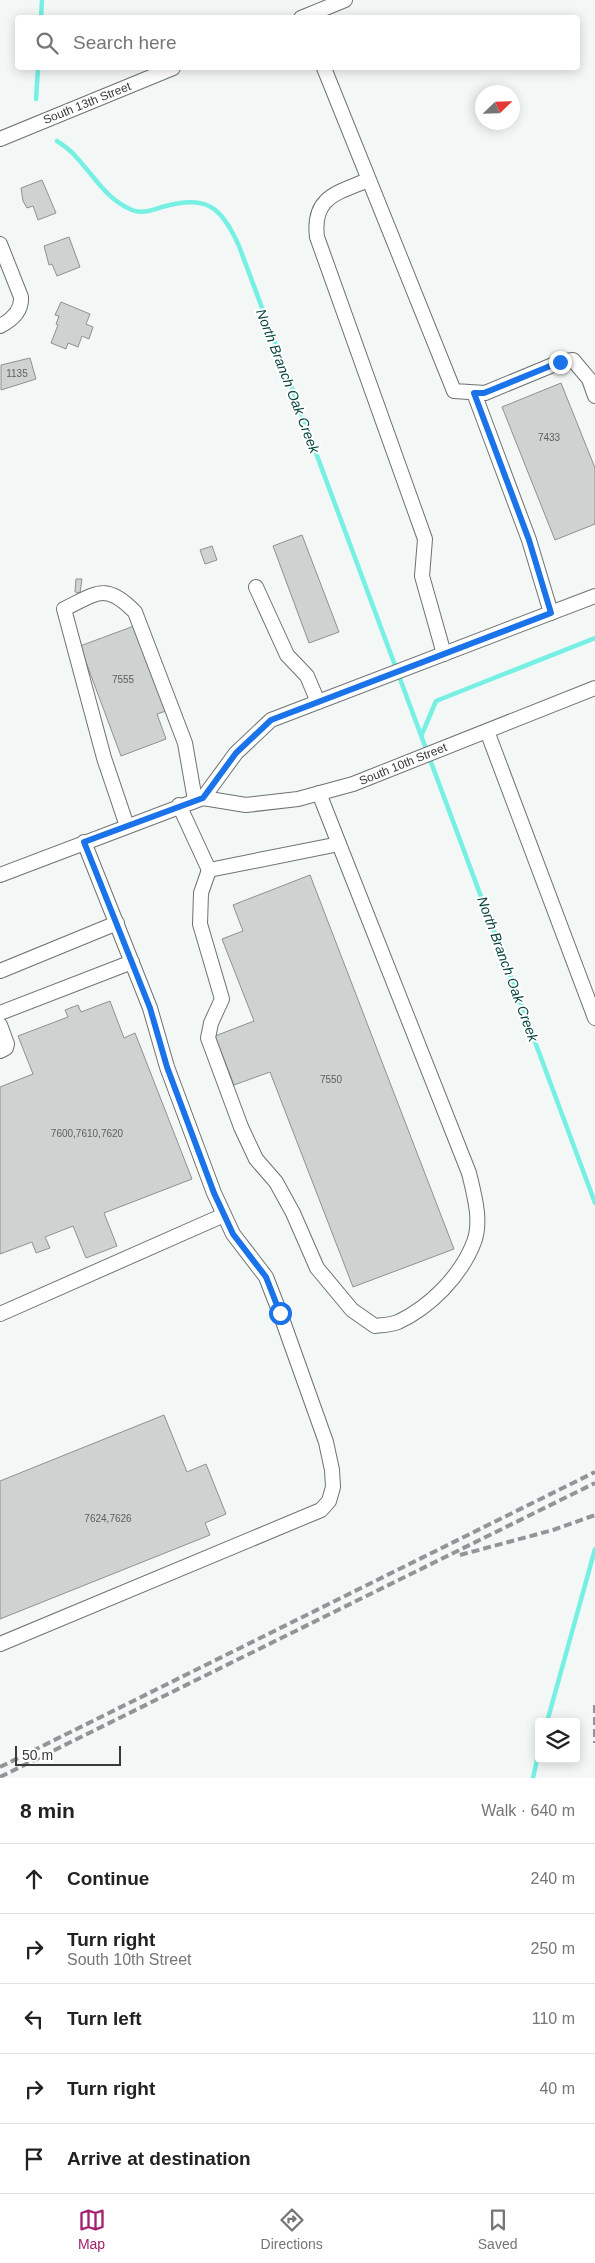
<!DOCTYPE html>
<meta charset="utf-8">
<style>
body{margin:0;font-family:Arial,sans-serif;background:#f6f6f6;color:#222}
.controls{position:absolute;right:15px;bottom:15px;display:grid;overflow:hidden;border-radius:5px;box-shadow:0 2px 12px #0003}
.controls button{width:45px;height:45px;display:grid;place-items:center;padding:0;border:0;border-bottom:1px solid #e0e0e0;background:#fff;color:#222;font:25px sans-serif}
.compass{position:absolute;left:475px;top:85px;width:45px;height:45px;border-radius:50%;background:#fff;box-shadow:0 2px 12px #0003;rotate:67deg}
.scale{position:absolute;left:15px;bottom:12px;width:106px;box-sizing:border-box;padding-left:5px;border:2px solid #383a3a;border-top:0;font-size:14px;line-height:18px;white-space:nowrap;color:#383a3a;-webkit-text-stroke:4px #fff;paint-order:stroke}
.stop{position:absolute;width:15px;height:15px;margin:-11px;border:4px solid #1a73e8;border-radius:50%;background:#fff}
.stop.end{background:#1a73e8;border-color:#fff;box-shadow:0 1px 5px #0008}
.list{margin:0;padding:0;list-style:none}
h2{display:flex;justify-content:space-between;align-items:center;height:65px;margin:0;padding:0 20px;font-size:21px}
h2 small{font-size:16px;font-weight:400;color:#767676}
.list li{display:grid;grid-template-columns:32px 1fr auto;gap:15px;align-items:center;box-sizing:border-box;height:70px;padding:0 20px;border-top:1px solid #e0e0e0}
.list b{display:block;font-size:19px;white-space:nowrap}
.list p{margin:0;font-size:16px;white-space:nowrap;color:#767676}
.list em{font-size:16px;font-style:normal;color:#767676}
.icon{flex:none;width:28px;height:28px;fill:none;stroke:currentColor;stroke-width:2;stroke-linecap:round;stroke-linejoin:round}
.map{position:relative;flex:none;width:595px;height:1778px;overflow:hidden}
.search{position:absolute;background:#fff;box-shadow:0 2px 12px #0003;left:15px;right:15px;top:15px;height:55px;display:flex;align-items:center;gap:12px;box-sizing:border-box;padding:0 18px;border-radius:5px;color:#767676;font-size:19px}
.sheet{height:415px;background:#fff}
nav{display:flex;justify-content:space-around;align-items:center;box-sizing:border-box;height:70px;border-top:1px solid #e0e0e0;background:#fff;font-size:14px;color:#767676}
nav a{display:grid;justify-items:center;gap:2px}
nav .on{color:#a3206f}
.map>svg:first-child{display:block}
.lines{fill:none;stroke-linecap:round;stroke-linejoin:round}
.stream{stroke:#75f0e3;stroke-width:4.5}
.building{fill:#ced3d2;stroke:#8d9190}
.minor-casing{stroke:#6e7271;stroke-width:16}
.minor{stroke:#fff;stroke-width:14}
.rail{stroke:#929595;stroke-width:4;stroke-dasharray:8 4;stroke-linecap:butt}
.route{stroke:#1a73e8;stroke-width:6}
.labels{text-anchor:middle;stroke-width:4;stroke-linejoin:round;paint-order:stroke}
.number-label{font-size:10px;fill:#5e6060}
.street-label{font-size:12px;fill:#383a3a;stroke:#fff}
.water-label{font-size:14px;font-style:italic;fill:#07433e;stroke:#fff}
</style>
<div class="map">
<svg width="595" height="1778" viewBox="0 0 595 1778">
<rect width="100%" height="100%" fill="#f3f7f6"/>
<g class="lines">
<g class="stream">
<path d="M41,18L42,0"/>
<path d="M36,99L38,68"/>
<path d="M57,141C64,146 72,151 77,158C95,177 106,199 132,210C142,214 153,210 162,207C206,194 221,206 239,246L595,1203"/>
<path d="M422,734L436,701L595,638"/>
<path d="M547,1722L595,1549"/>
<path d="M533,1778L539,1751"/>
</g>
</g>
<g class="building">
<path d="M42,180L56,213L38,220L33,206L27,208L23,201L21,188Z"/>
<path d="M69,237L80,267L57,276L52,264L49,265L44,246Z"/>
<path d="M61,302L90,314L86,324L93,327L89,339L82,336L78,347L68,343L66,349L51,343L58,325L56,324L59,316L55,315Z"/>
<path d="M30,358L36,379L1,390V365Z"/>
<path d="M561,383L595,468V524L555,540L502,407Z"/>
<path d="M302,535L339,632L309,643L273,546Z"/>
<path d="M212,546L217,560L205,564L200,550Z"/>
<path d="M76,579H82L80,593L75,592Z"/>
<path d="M134,626L166,711L157,714L166,739L121,756L80,646Z"/>
<path d="M310,875L454,1249L353,1287L270,1072L234,1085L215,1036L254,1021L222,939L243,931L233,905Z"/>
<path d="M110,1001L124,1038L135,1033L192,1179L104,1213L117,1246L86,1258L73,1226L45,1237L50,1248L36,1253L32,1242L0,1254V1087L33,1074L18,1036L68,1017L65,1010L78,1005L81,1012Z"/>
<path d="M164,1415L187,1472L206,1464L226,1514L205,1523L210,1535L0,1619V1481Z"/>
</g>
<g class="lines">
<defs>
<g id="minor">
<path d="M301,18L345,0"/>
<path d="M324,68L454,391L485,393L560,362L573,360L589,379L595,396"/>
<path d="M0,139L173,68"/>
<path d="M368,180C337,193 312,197 317,237L425,539L422,576L444,654"/>
<path d="M0,244L21,297C22,311 12,320 0,326"/>
<path d="M474,393L529,540L551,613"/>
<path d="M256,587L287,655L307,676L318,702"/>
<path d="M487,731L595,1018"/>
<path d="M203,798L236,753L271,720L595,596"/>
<path d="M179,805L209,870L339,844L319,793"/>
<path d="M127,826L104,758L64,609C97,593 106,582 135,612L185,743L195,800"/>
<path d="M209,870L201,893L200,924L222,999L211,1023L208,1038L241,1127L256,1159L276,1182L293,1213L317,1268L352,1310L375,1326C382,1325 391,1325 398,1322C430,1307 461,1276 474,1242C482,1221 474,1194 469,1173L339,844"/>
<path d="M0,875L203,798L246,805L298,799L353,784L595,688"/>
<path d="M0,971L117,923"/>
<path d="M0,1013L132,962"/>
<path d="M0,1025L7,1044L6,1048L0,1051"/>
<path d="M0,1314L224,1215"/>
<path d="M0,1644L321,1510L329,1501L333,1487L332,1470L326,1442L280,1313L266,1277L233,1234L214,1193L167,1067L150,1008L84,842"/>
</g>
</defs>
<use href="#minor" class="minor-casing"/>
<use href="#minor" class="minor"/>
<g class="rail">
<path d="M460,1555L553,1530L595,1515"/>
<path d="M595,1705V1743"/>
<path d="M0,1767L595,1472"/>
<path d="M0,1777L595,1483"/>
</g>
</g>
<g class="lines">
<path class="route" d="M280,1313L266,1277L233,1234L214,1193L167,1067L150,1008L84,842L203,798L236,753L271,720L551,613L529,540L474,393H484L560,362"/>
</g>
<g class="labels">
<g class="number-label">
<text x="17" y="377">1135</text>
<text x="549" y="441">7433</text>
<text x="123" y="683">7555</text>
<text x="331" y="1083">7550</text>
<text x="87" y="1137">7600,7610,7620</text>
<text x="108" y="1522">7624,7626</text>
</g>
<g class="street-label">
<text transform="translate(87 103) rotate(-22)" y="4">South 13th Street</text>
<text transform="translate(403 764) rotate(-22)" y="4">South 10th Street</text>
</g>
<g class="water-label">
<text transform="translate(288 381) rotate(69)" y="5">North Branch Oak Creek</text>
<text transform="translate(508 969) rotate(70)" y="5">North Branch Oak Creek</text>
</g>
</g>
</svg>
<div class="controls">
<button><svg class="icon" aria-label="layers" viewBox="0 0 24 24"><path d="M12 4l9 5-9 5-9-5zM3 14l9 5 9-5"/></svg></button>
</div>
<svg class="compass" viewBox="-18 -18 36 36"><path d="M0-13l5 13h-10z" fill="#e53935"/><path d="M0 13l5-13h-10z" fill="#767676"/></svg>
<div class="scale">50 m</div>
<div class="stop" style="left:280px;top:1313px"></div>
<div class="stop end" style="left:560px;top:362px"></div>
<div class="search"><svg class="icon" aria-label="search" viewBox="0 0 24 24"><circle cx="10" cy="10" r="6"/><path d="M15 15l6 6"/></svg>Search here</div>
</div>
<section class="sheet">
<h2>8 min<small>Walk · 640 m</small></h2>
<ul class="list">
<li><svg class="icon" aria-label="ahead" viewBox="0 0 24 24"><path d="M12 20V5M6 11l6-6 6 6"/></svg><div><b>Continue</b></div><em>240 m</em></li>
<li><svg class="icon" aria-label="right" viewBox="0 0 24 24"><path d="M7 20v-9h11M14 6l5 5-5 5"/></svg><div><b>Turn right</b><p>South 10th Street</p></div><em>250 m</em></li>
<li><svg class="icon" aria-label="left" viewBox="0 0 24 24"><path d="M17 20v-9H6M10 6l-5 5 5 5"/></svg><div><b>Turn left</b></div><em>110 m</em></li>
<li><svg class="icon" aria-label="right" viewBox="0 0 24 24"><path d="M7 20v-9h11M14 6l5 5-5 5"/></svg><div><b>Turn right</b></div><em>40 m</em></li>
<li><svg class="icon" aria-label="arrive" viewBox="0 0 24 24"><path d="M6 21V4h12l-3 4 3 4H6"/></svg><div><b>Arrive at destination</b></div></li>
</ul>
</section>
<nav>
<a class="on"><svg class="icon" aria-label="map" viewBox="0 0 24 24"><path d="M3 6l6-2 6 2 6-2v14l-6 2-6-2-6 2zM9 4v14M15 6v14"/></svg>Map</a>
<a><svg class="icon" aria-label="directions" viewBox="0 0 24 24"><path d="M12 3l9 9-9 9-9-9zM9 14v-3h6M13 9l2 2-2 2"/></svg>Directions</a>
<a><svg class="icon" aria-label="saved" viewBox="0 0 24 24"><path d="M7 4h10v16l-5-4-5 4z"/></svg>Saved</a>
</nav>
